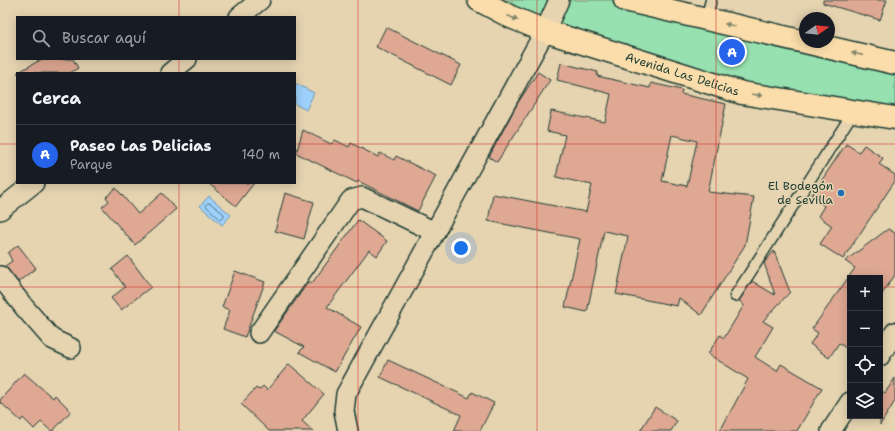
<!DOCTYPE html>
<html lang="es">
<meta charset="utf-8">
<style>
body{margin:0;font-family:"Shantell Sans",sans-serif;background:#20242c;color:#f1f3f6}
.controls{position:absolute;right:12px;bottom:12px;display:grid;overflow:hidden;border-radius:0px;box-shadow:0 2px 10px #0003}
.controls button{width:36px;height:36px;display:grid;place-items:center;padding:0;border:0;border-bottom:1px solid #363941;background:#171b24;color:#f1f3f6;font:20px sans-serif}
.compass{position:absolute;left:799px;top:12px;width:36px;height:36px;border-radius:50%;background:#171b24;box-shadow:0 2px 10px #0003;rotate:75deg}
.you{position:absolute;left:461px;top:248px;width:14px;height:14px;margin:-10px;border:3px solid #fff;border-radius:50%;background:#1a73e8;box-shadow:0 0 0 6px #1a73e833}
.badge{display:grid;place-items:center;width:26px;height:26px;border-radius:50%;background:#2563eb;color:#fff;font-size:13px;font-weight:700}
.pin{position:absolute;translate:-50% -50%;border:2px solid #fff;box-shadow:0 1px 4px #0006}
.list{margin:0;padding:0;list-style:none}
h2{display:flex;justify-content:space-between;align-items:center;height:52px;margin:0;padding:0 16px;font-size:17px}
h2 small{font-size:13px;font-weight:400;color:#9ea1a6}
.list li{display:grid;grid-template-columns:26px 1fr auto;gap:12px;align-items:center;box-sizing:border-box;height:60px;padding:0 16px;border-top:1px solid #363941}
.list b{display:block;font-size:15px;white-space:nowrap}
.list p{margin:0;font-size:13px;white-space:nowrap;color:#9ea1a6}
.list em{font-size:13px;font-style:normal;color:#9ea1a6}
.icon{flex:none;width:22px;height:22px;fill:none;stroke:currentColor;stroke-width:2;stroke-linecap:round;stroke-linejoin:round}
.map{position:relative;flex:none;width:895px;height:431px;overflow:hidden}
.search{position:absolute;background:#171b24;box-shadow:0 2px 10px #0003;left:16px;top:16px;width:280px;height:44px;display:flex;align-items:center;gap:10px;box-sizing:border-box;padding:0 14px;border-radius:0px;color:#9ea1a6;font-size:15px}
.panel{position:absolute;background:#171b24;box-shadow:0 2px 10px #0003;left:16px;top:72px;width:280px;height:112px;border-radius:0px}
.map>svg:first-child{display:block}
.green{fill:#97e0b0;stroke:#5b8e72}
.water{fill:#9ed1fc;stroke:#6b96ac}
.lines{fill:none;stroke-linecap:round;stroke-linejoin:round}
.shore{stroke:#527884;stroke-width:1}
.building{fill:#dea893;stroke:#1f3d34;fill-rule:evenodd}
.service-casing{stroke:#1f3d34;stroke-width:13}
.minor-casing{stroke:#1f3d34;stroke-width:22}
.primary-casing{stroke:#1f3d34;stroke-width:25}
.service{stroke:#e6d4b1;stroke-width:10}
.minor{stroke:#e6d4b1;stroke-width:19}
.primary{stroke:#faddab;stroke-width:22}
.oneway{fill:#82856a}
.grid{fill:none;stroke:#d62828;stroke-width:1;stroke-opacity:0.55}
.poi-dot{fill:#1f6fb2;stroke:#e6d4b1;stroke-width:1.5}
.labels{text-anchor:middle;stroke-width:3;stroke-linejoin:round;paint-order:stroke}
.street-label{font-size:12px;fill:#1f3d34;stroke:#e6d4b1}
.poi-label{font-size:12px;fill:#1f3d34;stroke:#e6d4b1;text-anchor:end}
</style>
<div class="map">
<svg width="895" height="431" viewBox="0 0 895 431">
<rect width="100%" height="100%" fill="#e6d4b1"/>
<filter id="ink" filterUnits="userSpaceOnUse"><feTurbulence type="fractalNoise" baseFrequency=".025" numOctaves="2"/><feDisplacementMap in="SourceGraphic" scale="8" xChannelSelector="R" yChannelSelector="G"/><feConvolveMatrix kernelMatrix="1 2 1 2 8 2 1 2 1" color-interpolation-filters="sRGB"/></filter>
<g filter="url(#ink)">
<path class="green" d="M479,0H625L895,62V118L742,93Z"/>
<g class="water">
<path d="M295,83L314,93L306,110L295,104Z"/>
<path d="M209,196L231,215L222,225L200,206Z"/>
</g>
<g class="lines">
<path class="shore" d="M208,203H210L224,214V216L222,218L220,219L207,207L206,205Z"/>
</g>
<g class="building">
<path d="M823,0H887L880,20L823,3Z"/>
<path d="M386,27L461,65L451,85L376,47Z"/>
<path d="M42,59H73L78,68L70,73H17Z"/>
<path d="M561,63L598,72L597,76L650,88L651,83L682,90L681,94L726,104L708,192L754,197L745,245L701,315L679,298L677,306L616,294L628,236L604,231L587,312L565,307L580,239L488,221L493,194L586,212L592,185L556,177L565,135L547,131L551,111L605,122L611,94L557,80ZM672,135L697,141L687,186L662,181Z"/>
<path d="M538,72L550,80L497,162L489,157L517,104Z"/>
<path d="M303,130L331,144L335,140L349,147L351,143L378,157L380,153L394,160L396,156L436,176L418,211L358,181L357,183L296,153Z"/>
<path d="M846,144L859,152L864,145L883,158L879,164L895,175V181L843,259L820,244L832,226L818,216L824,206L811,196Z"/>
<path d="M208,183H254L236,206Z"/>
<path d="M116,188L138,214L162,193L176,209L135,245L102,207L109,201L106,197Z"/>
<path d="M285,193L314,202L304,239L275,231Z"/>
<path d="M358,220L387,241L377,256L369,250L327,307L361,327L335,372L299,352L304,347L274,331L309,281L312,283Z"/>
<path d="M888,229L895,233V275L880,297V278H850V351L839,343L829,358L810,344L818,333L812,329L855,268L845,261Z"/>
<path d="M18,245L36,268L18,282L5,266L12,261L8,253Z"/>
<path d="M774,251L790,292L763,321L773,327L755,357L777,371L781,364L822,388L797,431H720L748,379L708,354L720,335L724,338L744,305L739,301L752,281L775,295L764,263Z"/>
<path d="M128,256L151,287L121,310L111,298L125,287L112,269Z"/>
<path d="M235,271L265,282L245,337L223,329L230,310L222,307Z"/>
<path d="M388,360L469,398L472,392L494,403L480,431H454L461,415L380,377Z"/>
<path d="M289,364L324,394L302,421L313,431H269L241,404L256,388L259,390L263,386L267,390Z"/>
<path d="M24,373L53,398L55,395L71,411L53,431H51L41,422L34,429L23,418L21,421L0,402V400Z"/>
<path d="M895,378V401L880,425V390L885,393Z"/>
<path d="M655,407L677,421L671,431H640Z"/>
</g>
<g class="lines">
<defs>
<g id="service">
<path d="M706,19L711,0"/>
<path d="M735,296L854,111"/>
</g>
<g id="minor">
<path d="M239,17L260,0"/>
<path d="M170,73L187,59"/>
<path d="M0,210L34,183"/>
<path d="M0,276L24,307L52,339L71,348"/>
<path d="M259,333L351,200L362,197L435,232"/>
<path d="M880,356L895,332"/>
<path d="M348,431L344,411L346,394L545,31L559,0"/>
<path d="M831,431L850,402"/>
</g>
<g id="primary">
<path id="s1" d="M479,0L511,17L545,31L742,93L895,118"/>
<path d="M625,0L895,63"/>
</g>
</defs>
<use href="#service" class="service-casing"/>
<use href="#minor" class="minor-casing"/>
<use href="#primary" class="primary-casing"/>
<use href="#service" class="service"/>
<use href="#minor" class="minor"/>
<use href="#primary" class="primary"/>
</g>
<defs><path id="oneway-solid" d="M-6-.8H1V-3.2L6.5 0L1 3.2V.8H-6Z"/></defs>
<g class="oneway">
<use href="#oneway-solid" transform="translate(513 18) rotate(24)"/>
<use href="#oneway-solid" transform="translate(730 25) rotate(-166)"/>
<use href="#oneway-solid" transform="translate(857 54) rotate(-167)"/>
<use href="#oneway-solid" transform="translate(757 95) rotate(9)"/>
</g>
</g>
<path class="grid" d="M179,0V17M358,0V431M537,0V431M716,0V431M179,59V73M0,144H17M295,144H895M179,183V431M0,287H850M880,287H895"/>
<circle class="poi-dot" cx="841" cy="193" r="4"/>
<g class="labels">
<g class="street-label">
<text dy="4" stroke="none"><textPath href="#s1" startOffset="217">Avenida Las Delicias</textPath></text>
</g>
<g class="poi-label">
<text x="833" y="190">El Bodegón<tspan x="833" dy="14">de Sevilla</tspan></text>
</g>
</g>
</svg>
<div class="controls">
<button>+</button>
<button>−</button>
<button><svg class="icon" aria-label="locate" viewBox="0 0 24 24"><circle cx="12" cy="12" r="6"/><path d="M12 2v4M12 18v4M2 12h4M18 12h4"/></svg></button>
<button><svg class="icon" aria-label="layers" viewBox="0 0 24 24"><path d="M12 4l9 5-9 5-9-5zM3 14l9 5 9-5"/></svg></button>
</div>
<svg class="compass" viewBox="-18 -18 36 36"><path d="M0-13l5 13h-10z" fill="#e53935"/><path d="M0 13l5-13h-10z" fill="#9ea1a6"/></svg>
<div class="you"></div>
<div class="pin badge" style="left:732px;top:52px">A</div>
<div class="search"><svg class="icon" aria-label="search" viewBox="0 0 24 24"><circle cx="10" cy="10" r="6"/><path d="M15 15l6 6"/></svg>Buscar aquí</div>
<section class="panel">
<h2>Cerca<small></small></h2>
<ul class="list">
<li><span class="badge">A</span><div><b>Paseo Las Delicias</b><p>Parque</p></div><em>140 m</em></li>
</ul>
</section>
</div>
